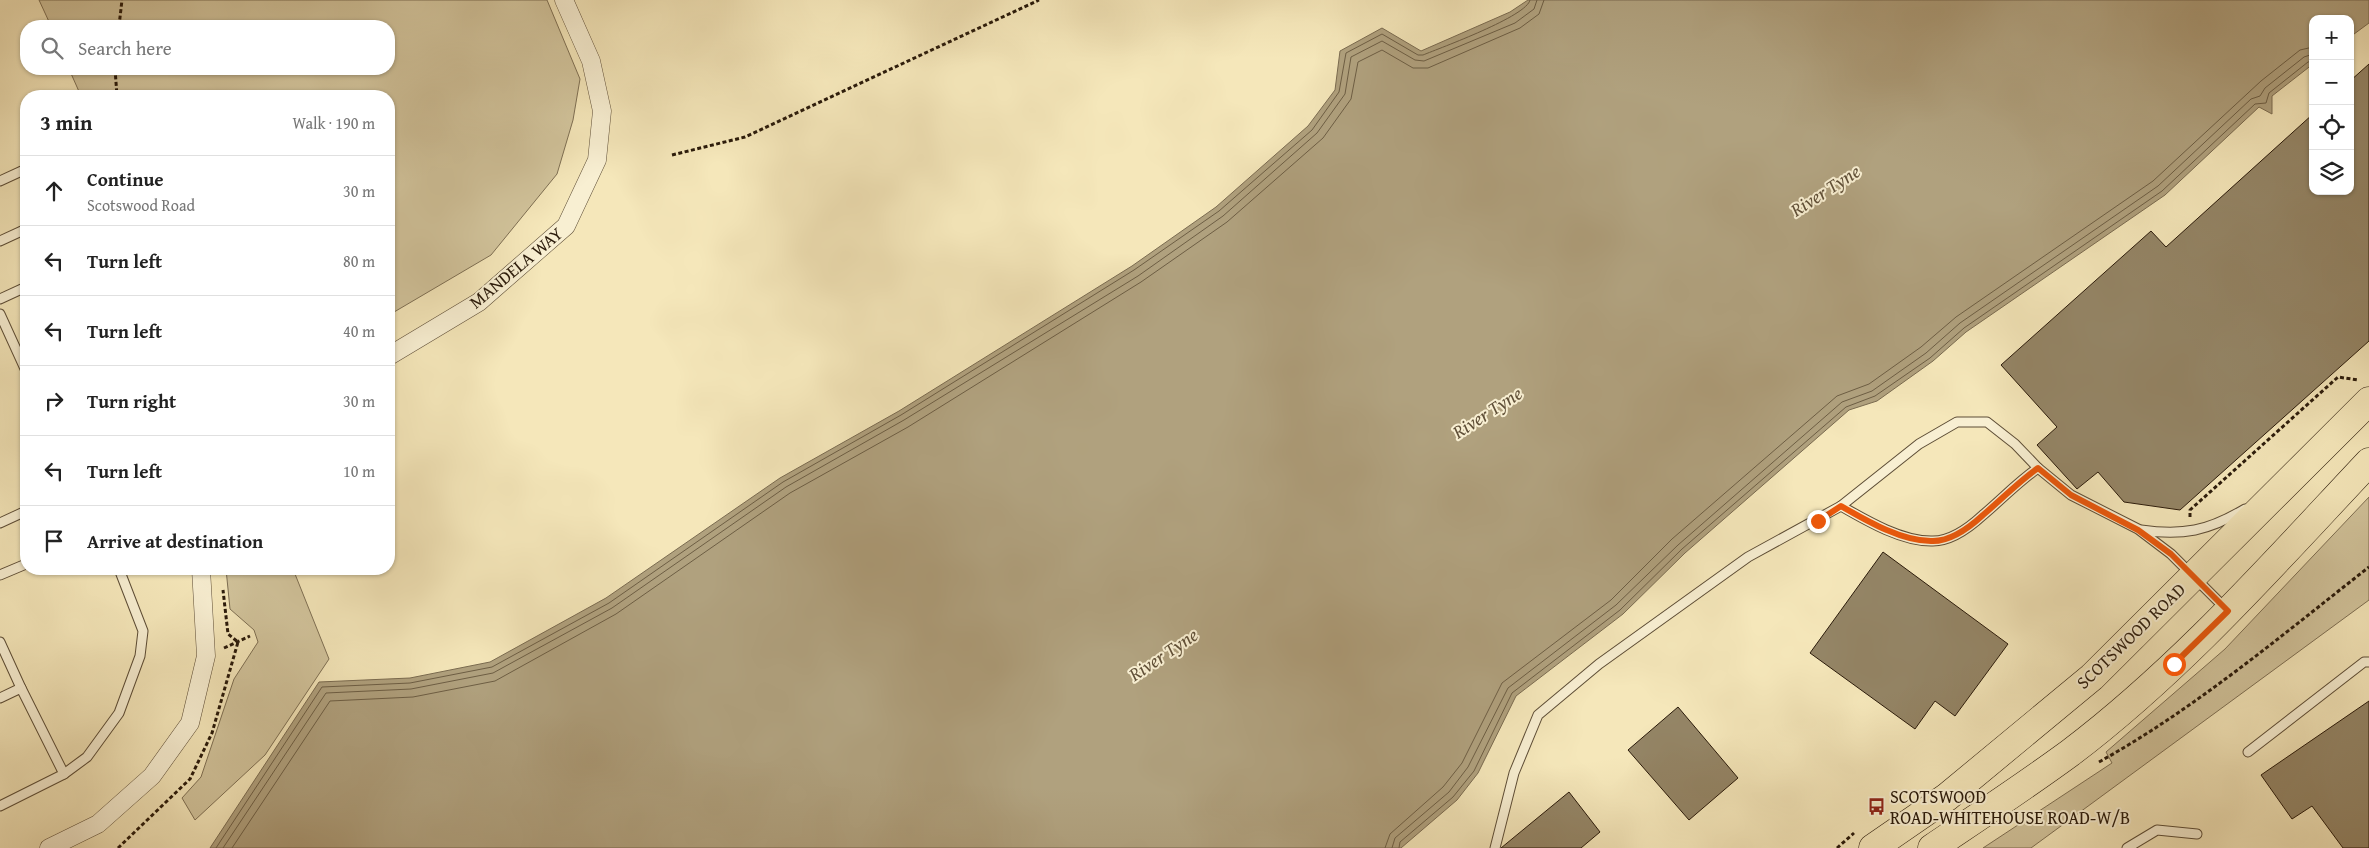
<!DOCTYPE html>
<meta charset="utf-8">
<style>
body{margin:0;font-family:"Gentium Book Plus",serif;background:#f2f2f2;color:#222}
.controls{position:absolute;right:15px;top:15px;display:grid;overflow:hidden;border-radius:10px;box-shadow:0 1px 4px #0004}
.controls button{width:45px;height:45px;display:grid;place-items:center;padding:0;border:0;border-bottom:1px solid #e0e0e0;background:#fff;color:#222;font:25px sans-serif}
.stop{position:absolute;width:15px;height:15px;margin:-11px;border:4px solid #ea580c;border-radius:50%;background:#fff}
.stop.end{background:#ea580c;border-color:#fff;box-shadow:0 1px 5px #0008}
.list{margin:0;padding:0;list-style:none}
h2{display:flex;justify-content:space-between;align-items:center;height:65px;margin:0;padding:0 20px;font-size:21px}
h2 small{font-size:16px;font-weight:400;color:#767676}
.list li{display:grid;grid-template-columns:32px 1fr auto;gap:15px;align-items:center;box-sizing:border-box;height:70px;padding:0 20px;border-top:1px solid #e0e0e0}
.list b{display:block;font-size:19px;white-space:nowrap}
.list p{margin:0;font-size:16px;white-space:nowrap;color:#767676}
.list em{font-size:16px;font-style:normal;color:#767676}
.icon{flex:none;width:28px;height:28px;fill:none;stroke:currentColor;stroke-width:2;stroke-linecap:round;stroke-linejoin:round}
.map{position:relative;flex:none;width:2369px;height:848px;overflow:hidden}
.search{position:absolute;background:#fff;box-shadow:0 1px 4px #0004;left:20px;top:20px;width:375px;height:55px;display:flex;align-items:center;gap:12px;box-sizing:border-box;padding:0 18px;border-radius:20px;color:#767676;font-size:19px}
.panel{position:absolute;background:#fff;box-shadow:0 1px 4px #0004;left:20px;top:90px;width:375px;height:485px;border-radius:20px}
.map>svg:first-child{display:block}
.green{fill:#d2c49c;stroke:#7e6f53}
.water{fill:#b0a17e;stroke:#7a6b50}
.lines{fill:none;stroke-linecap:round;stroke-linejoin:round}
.shore{stroke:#6d5e44;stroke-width:1}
.building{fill:#948566;stroke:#2a1a0a}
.lane-casing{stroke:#5d4d36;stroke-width:11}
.street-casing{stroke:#5d4d36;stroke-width:19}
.primary-casing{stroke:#2a1a0a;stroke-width:29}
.path{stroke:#2a1a0a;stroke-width:3;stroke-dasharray:4 2.5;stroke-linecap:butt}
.lane{stroke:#f8efd2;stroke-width:9}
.street{stroke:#f8efd2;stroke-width:18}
.primary{stroke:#f5e7ba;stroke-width:28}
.route{stroke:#ea580c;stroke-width:6}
.labels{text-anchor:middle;stroke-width:4;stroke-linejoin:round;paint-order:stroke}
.street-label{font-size:18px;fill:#2a1a0a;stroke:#f8efd2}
.poi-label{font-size:18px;fill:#2a1a0a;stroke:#f8efd2;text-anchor:start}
.water-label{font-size:19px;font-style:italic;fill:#605038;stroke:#f8efd2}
</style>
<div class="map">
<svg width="2369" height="848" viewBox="0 0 2369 848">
<rect width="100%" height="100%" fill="#f5e7ba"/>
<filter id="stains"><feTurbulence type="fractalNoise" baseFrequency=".004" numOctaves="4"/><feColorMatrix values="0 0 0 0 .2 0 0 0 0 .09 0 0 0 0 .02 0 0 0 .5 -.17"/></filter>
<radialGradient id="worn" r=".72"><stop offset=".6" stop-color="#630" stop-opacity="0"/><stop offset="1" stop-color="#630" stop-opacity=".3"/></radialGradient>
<g class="green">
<path d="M39,0H547L580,79L573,120L557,174L491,255L389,315V96H81L69,69H389V26H51Z"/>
<path d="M2369,497V600L2031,848H1983L2112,763L2106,752L2225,649Z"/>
<path d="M226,569H293L329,659L265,755L195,820L182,798L201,777L234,679L258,642L254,630L230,609Z"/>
</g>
<path class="water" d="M1528,0H2369V23L2350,37V19H2313V64L2272,96V114L2259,107L2165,195L1966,332L1933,361L1877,401L1849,410L1685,553L1623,614L1516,696L1478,773L1457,800L1401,848H210L319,682L410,678L490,662L606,598L780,478L899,411L1132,266L1216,207L1308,126L1335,90L1340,51L1382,28L1421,51L1510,12Z"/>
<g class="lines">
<g class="shore">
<path d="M216,848L322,687L410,683L492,667L609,603L783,482L901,415L1134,270L1219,211L1312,130L1339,92L1346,53L1382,34L1418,55H1423C1440,48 1528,16 1530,0"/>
<path d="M223,848L326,693L411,689L493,673L612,608L786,487L904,420L1138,276L1223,216L1317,133L1345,94L1351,57L1382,41L1415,60L1424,61L1515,23L1534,9L1537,0"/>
<path d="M232,848L330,701L413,697L495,681L616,614L790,493L908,427L1141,282L1227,222L1323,138L1351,99L1358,62L1382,50L1413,68H1428L1520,28L1539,14L1544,0"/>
<path d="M1385,848L1390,834L1443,787L1462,763L1502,683L1611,600L1672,539L1837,396L1869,384L1921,347L1956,317L2153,181L2261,81L2300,50L2313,47"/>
<path d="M1392,848L1395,838L1449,792L1468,767L1508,688L1616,605L1678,545L1842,402L1872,391L1926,353L1960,323L2158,186L2251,99L2260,96L2265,88L2304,57L2313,54"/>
<path d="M1399,848L1400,842L1453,797L1474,771L1512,693L1620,610L1682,549L1846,407L1875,396L1930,358L1964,328L2162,191L2255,104L2266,103L2269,93L2308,62L2313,61"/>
</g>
</g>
<g class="building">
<path d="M2369,64V341L2180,510L2124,502L2098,472L2077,489L2037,445L2057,427L2001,365L2151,231L2166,247L2313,114V191H2350V81Z"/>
<path d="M1883,552L2008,644L1955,716L1935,701L1915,729L1810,653Z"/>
<path d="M2369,701V848H2343L2312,806L2292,819L2261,775Z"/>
<path d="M1678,707L1738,778L1689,820L1628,750Z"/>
<path d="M1569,792L1600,832L1581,848H1501Z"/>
</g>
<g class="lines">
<defs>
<g id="lane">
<path d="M0,181L26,169"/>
<path d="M0,241L26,229"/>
<path d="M0,299L26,287"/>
<path d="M0,314L26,371"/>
<path d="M1841,506L1919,444L1957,422H1987L2015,444L2038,468"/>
<path d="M0,523L26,511"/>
<path d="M2141,530C2183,536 2208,531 2245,509"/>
<path d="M0,575L26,564"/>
<path d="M0,642L21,688"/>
<path d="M0,698L21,688L64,774L0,806"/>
<path d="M2248,752L2364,662H2369"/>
<path d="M64,774L87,757L119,713L140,656L143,631L119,569"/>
<path d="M1495,848L1514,773L1538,715L1599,664L1748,557L1841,506C1867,521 1903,542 1933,541C1951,541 1970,527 1983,515C2002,499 2018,482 2038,468L2071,495L2138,529L2171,554L2226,609"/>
<path d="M2127,848L2157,830L2197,834"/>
</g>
<g id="street">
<path d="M389,356L479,302L566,226L597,160L602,111L591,61L564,0"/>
<path d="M49,848L98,824L152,776L190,723L206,656L201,569"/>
</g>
<g id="primary">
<path d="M1873,848L1947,797L2092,677L2369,401"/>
<path d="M1932,848C1978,817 2025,786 2070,753C2181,669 2274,563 2369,462"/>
</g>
</defs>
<use href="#lane" class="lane-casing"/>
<use href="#street" class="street-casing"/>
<use href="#primary" class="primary-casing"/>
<g class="path">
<path d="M119,26L122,0"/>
<path d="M115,69L117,96H125"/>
<path d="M672,155L745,137L1039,0"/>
<path d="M2190,517V510L2338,377L2358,380"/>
<path d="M224,648L250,636"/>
<path d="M2099,762C2196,708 2282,635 2369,567"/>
<path d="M118,848L190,779L212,733L238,642L228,634L223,590"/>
<path d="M1837,848L1854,833"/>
</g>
<use href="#lane" class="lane"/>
<use href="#street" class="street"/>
<use href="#primary" class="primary"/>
</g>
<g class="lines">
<path class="route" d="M1818,521L1841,506C1867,521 1903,542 1933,541C1951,541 1970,527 1983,515C2002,499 2018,482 2038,468L2071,495L2138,530L2171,554L2228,611L2174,664"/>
</g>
<defs>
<symbol id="bus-bare" viewBox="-9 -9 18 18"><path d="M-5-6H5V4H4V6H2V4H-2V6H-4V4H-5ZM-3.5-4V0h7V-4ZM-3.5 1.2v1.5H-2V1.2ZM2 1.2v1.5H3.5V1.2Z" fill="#8f2418" stroke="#f8efd2" stroke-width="2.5" paint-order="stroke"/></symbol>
</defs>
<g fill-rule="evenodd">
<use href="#bus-bare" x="1864" y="794" width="25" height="25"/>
</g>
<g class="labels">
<g class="street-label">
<text transform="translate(516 268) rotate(-40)" y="6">MANDELA WAY</text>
<text transform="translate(2131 636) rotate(-44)" y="6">SCOTSWOOD ROAD</text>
</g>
<g class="poi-label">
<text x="1890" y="803">SCOTSWOOD<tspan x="1890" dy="21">ROAD-WHITEHOUSE ROAD-W/B</tspan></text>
</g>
<g class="water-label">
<text transform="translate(1825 190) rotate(-33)" y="7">River Tyne</text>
<text transform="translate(1487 412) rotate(-33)" y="7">River Tyne</text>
<text transform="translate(1163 654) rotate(-34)" y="7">River Tyne</text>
</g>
</g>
<rect width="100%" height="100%" filter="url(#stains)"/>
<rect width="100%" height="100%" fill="url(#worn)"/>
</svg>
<div class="controls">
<button>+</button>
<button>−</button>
<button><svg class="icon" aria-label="locate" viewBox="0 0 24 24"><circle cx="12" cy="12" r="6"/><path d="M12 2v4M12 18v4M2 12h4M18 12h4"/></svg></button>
<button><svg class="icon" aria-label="layers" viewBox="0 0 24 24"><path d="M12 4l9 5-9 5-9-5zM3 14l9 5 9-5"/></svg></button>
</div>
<div class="stop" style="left:2174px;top:664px"></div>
<div class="stop end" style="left:1818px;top:521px"></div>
<div class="search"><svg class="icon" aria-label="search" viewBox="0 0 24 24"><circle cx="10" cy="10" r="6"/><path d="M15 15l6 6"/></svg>Search here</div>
<section class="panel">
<h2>3 min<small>Walk · 190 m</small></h2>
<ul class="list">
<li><svg class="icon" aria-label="ahead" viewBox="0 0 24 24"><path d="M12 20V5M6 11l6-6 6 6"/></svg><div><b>Continue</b><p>Scotswood Road</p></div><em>30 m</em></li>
<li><svg class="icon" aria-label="left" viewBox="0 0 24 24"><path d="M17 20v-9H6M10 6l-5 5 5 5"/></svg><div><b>Turn left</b></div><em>80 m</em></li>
<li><svg class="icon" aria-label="left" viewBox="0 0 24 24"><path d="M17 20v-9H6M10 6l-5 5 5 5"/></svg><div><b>Turn left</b></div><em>40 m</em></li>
<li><svg class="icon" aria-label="right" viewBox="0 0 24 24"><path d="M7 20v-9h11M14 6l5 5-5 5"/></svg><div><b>Turn right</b></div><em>30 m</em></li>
<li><svg class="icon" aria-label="left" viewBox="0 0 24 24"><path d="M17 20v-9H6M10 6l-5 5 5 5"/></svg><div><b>Turn left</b></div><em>10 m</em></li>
<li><svg class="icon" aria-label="arrive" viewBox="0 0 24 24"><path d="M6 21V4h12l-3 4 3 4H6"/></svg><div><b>Arrive at destination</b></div></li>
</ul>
</section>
</div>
